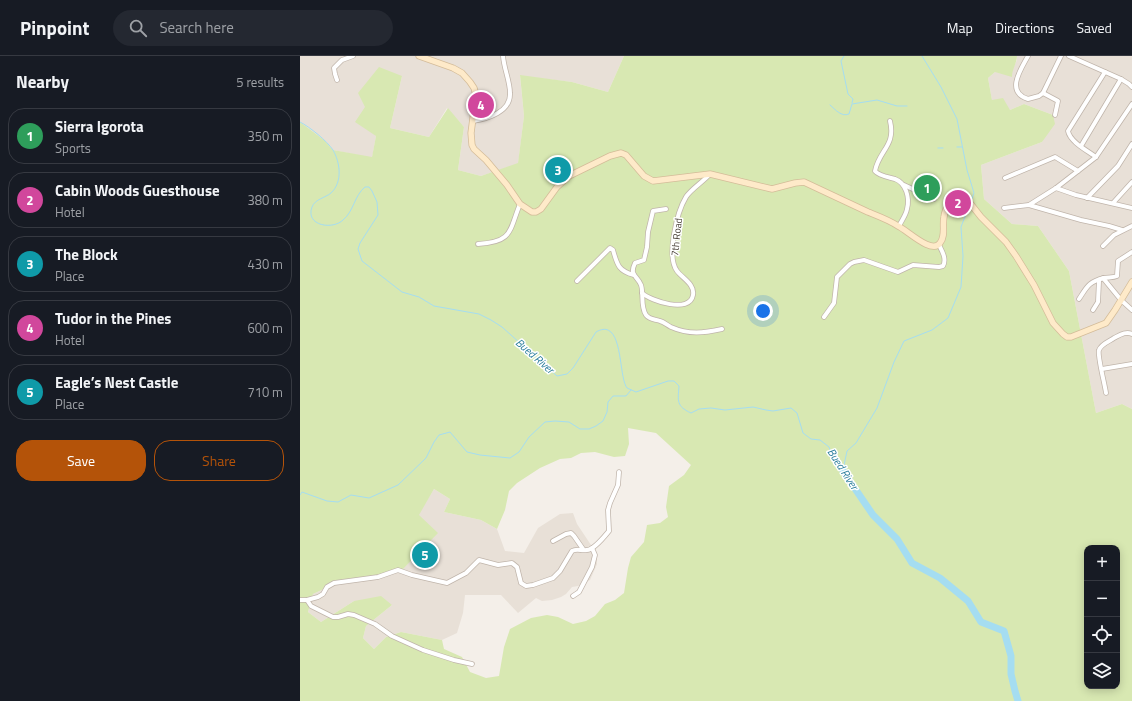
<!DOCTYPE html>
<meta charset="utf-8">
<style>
body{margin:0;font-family:"Titillium Web",sans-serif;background:#242831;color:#f1f3f6}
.controls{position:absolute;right:12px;bottom:12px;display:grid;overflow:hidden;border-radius:8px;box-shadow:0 2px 10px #0003}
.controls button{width:36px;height:36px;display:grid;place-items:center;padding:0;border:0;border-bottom:1px solid #363941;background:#171b24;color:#f1f3f6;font:20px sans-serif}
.you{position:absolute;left:463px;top:255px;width:14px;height:14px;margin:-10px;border:3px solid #fff;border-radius:50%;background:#1a73e8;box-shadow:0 0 0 6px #1a73e833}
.badge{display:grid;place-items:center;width:26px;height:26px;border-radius:50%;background:#b45309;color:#fff;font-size:13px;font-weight:700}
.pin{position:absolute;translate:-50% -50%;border:2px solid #fff;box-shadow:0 1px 4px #0006}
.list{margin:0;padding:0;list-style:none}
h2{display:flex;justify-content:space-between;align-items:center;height:52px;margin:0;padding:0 16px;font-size:17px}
h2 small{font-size:13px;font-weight:400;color:#9ea1a6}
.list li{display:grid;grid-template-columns:26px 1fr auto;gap:12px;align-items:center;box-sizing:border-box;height:56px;margin:0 8px 8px;padding:0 8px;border:1px solid #363941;border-radius:16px}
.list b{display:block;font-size:15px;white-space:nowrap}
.list p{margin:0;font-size:13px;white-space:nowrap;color:#9ea1a6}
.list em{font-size:13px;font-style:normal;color:#9ea1a6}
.actions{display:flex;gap:8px;padding:12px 16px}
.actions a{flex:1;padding:9px 0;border:1px solid #b45309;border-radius:16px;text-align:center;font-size:14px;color:#b45309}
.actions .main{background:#b45309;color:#fff}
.icon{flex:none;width:22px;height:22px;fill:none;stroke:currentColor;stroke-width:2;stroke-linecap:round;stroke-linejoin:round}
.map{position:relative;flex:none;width:832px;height:645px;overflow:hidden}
header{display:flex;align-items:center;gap:24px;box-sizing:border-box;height:56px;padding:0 20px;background:#171b24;border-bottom:1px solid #363941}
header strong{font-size:19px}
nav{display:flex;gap:22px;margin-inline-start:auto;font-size:14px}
.search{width:280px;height:36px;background:#242831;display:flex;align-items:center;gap:10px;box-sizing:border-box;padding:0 14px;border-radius:22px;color:#9ea1a6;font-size:15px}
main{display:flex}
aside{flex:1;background:#171b24}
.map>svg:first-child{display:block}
.residential{fill:#e8e0d7}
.green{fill:#d8e8b2;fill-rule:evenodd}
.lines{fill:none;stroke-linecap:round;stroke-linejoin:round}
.stream{stroke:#a5ddf1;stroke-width:1}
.river{stroke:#a5ddf1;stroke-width:7}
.street-casing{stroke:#c0b5ab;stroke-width:5.5}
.secondary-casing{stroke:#d4bc99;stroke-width:7}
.street{stroke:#fff;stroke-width:4}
.secondary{stroke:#feeac9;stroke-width:5.5}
.labels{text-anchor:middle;stroke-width:3;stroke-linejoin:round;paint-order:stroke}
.street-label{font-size:10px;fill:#483f37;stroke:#fff}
.water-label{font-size:11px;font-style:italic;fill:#2a7d9c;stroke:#fff}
</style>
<header>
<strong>Pinpoint</strong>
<div class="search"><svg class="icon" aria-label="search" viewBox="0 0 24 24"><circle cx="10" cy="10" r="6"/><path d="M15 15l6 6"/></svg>Search here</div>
<nav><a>Map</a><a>Directions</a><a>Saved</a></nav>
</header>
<main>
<aside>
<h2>Nearby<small>5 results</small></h2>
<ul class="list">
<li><span class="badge" style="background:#2e9e5b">1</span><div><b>Sierra Igorota</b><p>Sports</p></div><em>350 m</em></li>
<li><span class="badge" style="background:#d1479c">2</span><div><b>Cabin Woods Guesthouse</b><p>Hotel</p></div><em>380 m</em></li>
<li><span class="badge" style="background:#0f9aa8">3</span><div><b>The Block</b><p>Place</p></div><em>430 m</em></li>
<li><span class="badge" style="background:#d1479c">4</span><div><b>Tudor in the Pines</b><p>Hotel</p></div><em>600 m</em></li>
<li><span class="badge" style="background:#0f9aa8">5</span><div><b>Eagle’s Nest Castle</b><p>Place</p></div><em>710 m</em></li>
</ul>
<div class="actions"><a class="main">Save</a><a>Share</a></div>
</aside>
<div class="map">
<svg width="832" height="645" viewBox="0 0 832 645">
<rect width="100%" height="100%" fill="#f4efe9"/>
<g class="residential">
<path d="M0,0H324L308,36L272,26L220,20L224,60L218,108L181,120L158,114L164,71L147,52L129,81L90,72L102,20L65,51L76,80L72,102L33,94L24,84L0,66Z"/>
<path d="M717,0H832V353L822,348L796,357L769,215L738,170L712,168L684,143L681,109L742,86L753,59L724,48L710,54L692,44L688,22L695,16L712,14L717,4Z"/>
<path d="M134,433L150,443L144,456L181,464L197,473L205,495L224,497L238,472L260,458L273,457L277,468L297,498V508L290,524L278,530L272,531L266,538L261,541L252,544L242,545L236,542L218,557L201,539H165L163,557L157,577L142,584L101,576L86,581L74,593L63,582L66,570L92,549L54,545L21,566L8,556L13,538L32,529L118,459Z"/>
</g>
<path class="green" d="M324,0H717C717,7 712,13 712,21L695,16L688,22L692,44L703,42L710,54L724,48L753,59L755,68L742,86L681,109L684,143L712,168L738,170L769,215L796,357L822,348L832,353V645H0V66L24,84L33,94L72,101L76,80L55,66L65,51L58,37L79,11L102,20L90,72L129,81L148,52L164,71L158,114L181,120L218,107L224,60L220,19L272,26L308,36ZM328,372L356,377L391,409L384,419L369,430L366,451L368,461L360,467L347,469L344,486L331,501L328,512L324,537L315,544L305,548L295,560L286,565L273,568L258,561L247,559L231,562L210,573L204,591L199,620L186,622L170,616L162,601L144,593L142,584L101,576L86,581L74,593L63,582L66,570L92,549L81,540L54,545L21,566L8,556L13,538L32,529L100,516L138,477L119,459L134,433L150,443L144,456L181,464L197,473L205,454L209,435L217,427L240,412L260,403L271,402L281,397L295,396L314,401L325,400L329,388ZM787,492H817V630H787Z"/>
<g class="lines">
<g class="stream">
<path d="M544,0L541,5L548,38L553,43L552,47"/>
<path d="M622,0L641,31L657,63L667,114L674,137L671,145"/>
<path d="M530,49C536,54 541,61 549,58L552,48L577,44L597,50H607"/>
<path d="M0,66C10,71 27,85 33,94C40,106 43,126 31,137C25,142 15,143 12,151C5,170 33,174 43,164C54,155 54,140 65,131H69L72,135L77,146L78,159L60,187L58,193L62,205L102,236L119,241L134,250L179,258L191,264L202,271L257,320L267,318L273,312L296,276C324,260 318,321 327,332L336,336L368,325H374L379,330C378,345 376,350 391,357L399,353L411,352L425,354L453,351L466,354L473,355L491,352L497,357L503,377L511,383L520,384L529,391L532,399L543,415"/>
<path d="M657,91H662"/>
<path d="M638,92H643"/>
<path d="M543,414L547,395L556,387L577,352L594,306L604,285L632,274L648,262L661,231L663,200L661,171L669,150"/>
<path d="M0,439L2,436L27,445L38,446L51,439L69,442L98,429L126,402L134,386L139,379L150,376L167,396L180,399L210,402L219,396L229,381L245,366L255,365L269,366L280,373H289L296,370L303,365L307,356L308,346L313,340H326L331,334"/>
</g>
<path class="river" d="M543,415L573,459L597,483L612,507L640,522L668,545L681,566L704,575L711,600V618L715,635L718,645"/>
<defs>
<g id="street">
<path d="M728,0C721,13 705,36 728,43L739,40L743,37L761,0"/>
<path d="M769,0L821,23L829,28L832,31"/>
<path d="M37,24L35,18L34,12L42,4L53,0"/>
<path d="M743,37L758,45L755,59"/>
<path d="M173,65C187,63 211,56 210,37C210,25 204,13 203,0"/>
<path d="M590,65C596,90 579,94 575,115C579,120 588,121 595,123C606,127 610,142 607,153C606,159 602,164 599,170"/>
<path d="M781,90L821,23"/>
<path d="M796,101C788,95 770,86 768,75L805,16"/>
<path d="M705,122L755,101L778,115"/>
<path d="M604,129L634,143"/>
<path d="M756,132L776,139L832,152"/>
<path d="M787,142L818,110L832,88"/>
<path d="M813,147L832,126"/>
<path d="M729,149L756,132L796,101L832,48"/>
<path d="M704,152L729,149L781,164L809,170L822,174"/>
<path d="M366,153L353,155L348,176L347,191L344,204L335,207C329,220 337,219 341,229C344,238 340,250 346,259C350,264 355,263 360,265C364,266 367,269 371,271C389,279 404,277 422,273"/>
<path d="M178,188C213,186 209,175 220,148"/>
<path d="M803,190L814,179L832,170"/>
<path d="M803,222L821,244L832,254"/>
<path d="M277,225L310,192L313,194C317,208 318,215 334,219"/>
<path d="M342,237C351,245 390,258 393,239C395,228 382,222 377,215C366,200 377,156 386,141C390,134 404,125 410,118"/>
<path d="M779,243C787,231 788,226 804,222C808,221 813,222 817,220L818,205L832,196"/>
<path d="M793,254L798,246L799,225"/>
<path d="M524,261L534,247L537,221L550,208L554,206L564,204L598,216L613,209L639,211L643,210C647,203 642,195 639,189"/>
<path d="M802,313L832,308"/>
<path d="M806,337C805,329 797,299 799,294C801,288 810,285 814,282C820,279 826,275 832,278"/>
<path d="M253,485L266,478L271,477L274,480L283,493"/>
<path d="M273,540L279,536L292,511L295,499L292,492"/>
<path d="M0,544H7L18,541L23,538L27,531L34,527L78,521L98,514L112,519L147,527L166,517L179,504L198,509L212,507L217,511L221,527L226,530L233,529L253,522L260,515L272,495C277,492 281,495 287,494C293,494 305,480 309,475L308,454L310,447L318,429L319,416"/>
<path d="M7,544L11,550L33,561H38L48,558L54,559L75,568L92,580L123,594L154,604L172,608"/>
</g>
<path id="secondary" d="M119,0L153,12L162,17L170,26L174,32L176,39L171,77L172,89L174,93L186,104L207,129L220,148L232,156H236L241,153L257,131L269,120L310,100L321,97L326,99L344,120L353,125L410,118L472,133L495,127L504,126C525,136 547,146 568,156C578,160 589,164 598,170C607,174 632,199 640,187C646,180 642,169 644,161C645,152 652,140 660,136L662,137L681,161L706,186L716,200L734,229L753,267L763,278L767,281H771L806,267L815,254L832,226"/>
</defs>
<use href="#street" class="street-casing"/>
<use href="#secondary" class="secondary-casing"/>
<use href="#street" class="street"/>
<use href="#secondary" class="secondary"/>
</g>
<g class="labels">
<g class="street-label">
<text transform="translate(376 181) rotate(-84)" y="4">7th Road</text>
</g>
<g class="water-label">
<text transform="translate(235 300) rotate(41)" y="4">Bued River</text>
<text transform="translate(543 413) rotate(57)" y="4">Bued River</text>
</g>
</g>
</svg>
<div class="controls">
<button>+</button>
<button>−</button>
<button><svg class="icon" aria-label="locate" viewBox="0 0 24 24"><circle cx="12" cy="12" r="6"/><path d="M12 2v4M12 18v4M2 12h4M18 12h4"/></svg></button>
<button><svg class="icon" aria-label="layers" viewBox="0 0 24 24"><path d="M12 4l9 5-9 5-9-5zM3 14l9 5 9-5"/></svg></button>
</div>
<div class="you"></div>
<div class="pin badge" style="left:627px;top:132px;background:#2e9e5b">1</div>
<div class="pin badge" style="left:658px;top:147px;background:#d1479c">2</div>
<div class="pin badge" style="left:258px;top:114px;background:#0f9aa8">3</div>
<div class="pin badge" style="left:181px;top:49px;background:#d1479c">4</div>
<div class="pin badge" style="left:125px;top:499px;background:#0f9aa8">5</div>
</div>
</main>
